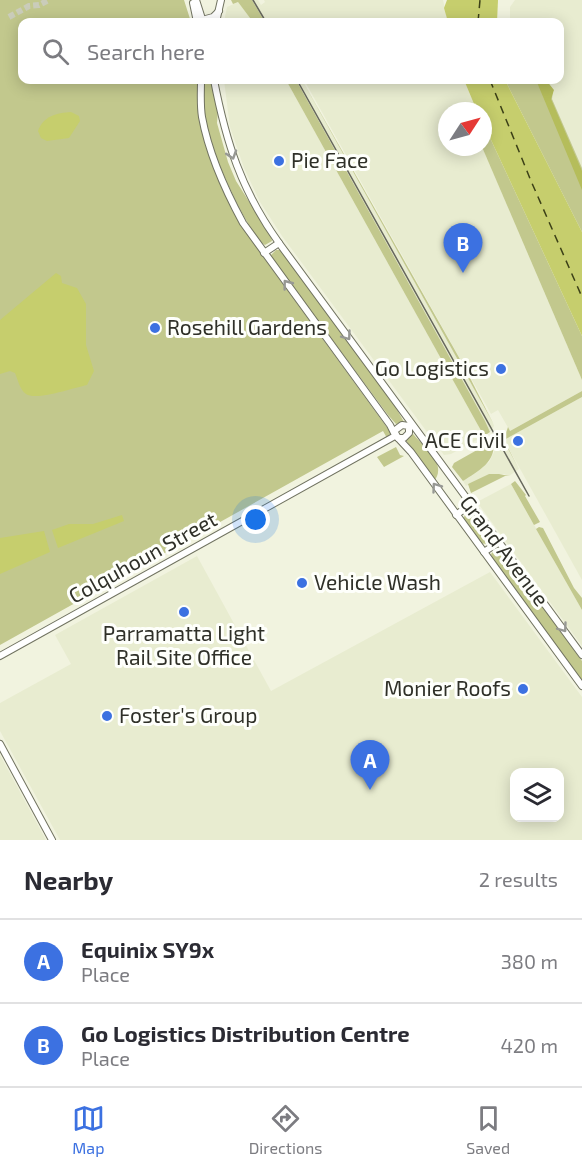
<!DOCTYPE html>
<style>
body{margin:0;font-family:"Exo 2",sans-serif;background:#f2f2f3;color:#2b2b33}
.controls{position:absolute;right:18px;bottom:18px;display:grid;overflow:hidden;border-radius:12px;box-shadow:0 3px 15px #0003}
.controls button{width:54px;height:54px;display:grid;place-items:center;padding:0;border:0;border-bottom:2px solid #e1e1e2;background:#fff;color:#2b2b33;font:30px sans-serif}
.compass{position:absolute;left:438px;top:102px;width:54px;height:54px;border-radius:50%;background:#fff;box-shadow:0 3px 15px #0003;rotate:54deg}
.you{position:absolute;left:256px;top:520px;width:21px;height:21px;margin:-15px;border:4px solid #fff;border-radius:50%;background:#1a73e8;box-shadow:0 0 0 9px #1a73e833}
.badge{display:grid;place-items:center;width:39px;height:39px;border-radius:50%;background:#3c71e1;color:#fff;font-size:20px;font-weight:700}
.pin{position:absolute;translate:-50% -50px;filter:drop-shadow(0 2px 3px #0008)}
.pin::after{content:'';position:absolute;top:32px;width:21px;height:18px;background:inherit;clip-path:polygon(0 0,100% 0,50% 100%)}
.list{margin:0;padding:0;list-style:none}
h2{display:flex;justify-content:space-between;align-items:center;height:78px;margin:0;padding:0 24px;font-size:26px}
h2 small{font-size:20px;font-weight:400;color:#7c7c81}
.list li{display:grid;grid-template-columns:39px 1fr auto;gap:18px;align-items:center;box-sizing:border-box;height:84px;padding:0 24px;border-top:2px solid #e1e1e2}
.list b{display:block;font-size:22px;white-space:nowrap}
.list p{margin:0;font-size:20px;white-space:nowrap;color:#7c7c81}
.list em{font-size:20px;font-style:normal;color:#7c7c81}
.icon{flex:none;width:33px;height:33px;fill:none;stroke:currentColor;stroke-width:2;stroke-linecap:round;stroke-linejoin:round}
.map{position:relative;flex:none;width:582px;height:840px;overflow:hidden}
.search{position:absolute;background:#fff;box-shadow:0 3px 15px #0003;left:18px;right:18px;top:18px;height:66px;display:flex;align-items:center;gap:15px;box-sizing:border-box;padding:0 21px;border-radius:12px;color:#7c7c81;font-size:22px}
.sheet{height:246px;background:#fff}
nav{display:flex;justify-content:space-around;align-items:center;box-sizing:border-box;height:84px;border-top:2px solid #e1e1e2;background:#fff;font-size:16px;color:#7c7c81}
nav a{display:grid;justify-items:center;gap:3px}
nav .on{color:#3c71e1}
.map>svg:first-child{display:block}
.built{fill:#e8ecd0;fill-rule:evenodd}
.green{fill:#c2c88d}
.forest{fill:#b5bd5b}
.water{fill:#c6ce6d}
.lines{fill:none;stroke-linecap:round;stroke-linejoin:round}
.ferry{stroke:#3c4017;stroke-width:1.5;stroke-dasharray:8 6;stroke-linecap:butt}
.street-tunnel{stroke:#caccba;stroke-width:6;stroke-dasharray:6 3;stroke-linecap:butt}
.street-casing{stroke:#717361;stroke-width:8}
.street{stroke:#fff;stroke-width:6}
.tram{stroke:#66675c;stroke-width:1.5}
.oneway{stroke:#979894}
.poi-dot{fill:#3c71e1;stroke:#fefffb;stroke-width:2}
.labels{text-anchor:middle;stroke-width:6;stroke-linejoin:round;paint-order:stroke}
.poi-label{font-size:21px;fill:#2f3028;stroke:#fefffb;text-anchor:start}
.street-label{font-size:21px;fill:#2f3028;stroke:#fefffb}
</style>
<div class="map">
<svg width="582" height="840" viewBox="0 0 582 840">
<rect width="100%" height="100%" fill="#f1f3df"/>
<g class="built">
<path d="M252,0H258L261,5L265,2L264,0H443L448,22H265Z"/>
<path d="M515,0H582V171L551,99L554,90L546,80H560V22H510V7Z"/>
<path d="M238,2L253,22H224L227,7Z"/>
<path d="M224,80H286L484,436L451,454L444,455L282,236L260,202L244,168L230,127Z"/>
<path d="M296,80H302L493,423L494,426L490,432Z"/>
<path d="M304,80H464L477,111H447V147H482L582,380V391L510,431L498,410L491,414Z"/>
<path d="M582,397V580L504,440Z"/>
<path d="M501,436L519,469L509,476L504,474H489L466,486L463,481L489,462L494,452L493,441Z"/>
<path d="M511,484L582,610V646L477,502Z"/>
<path d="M197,556L271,691L490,572L582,697V840H60L0,731V703L71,664L55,635ZM514,772H560V818H514Z"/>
<path d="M0,755L46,840H0Z"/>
</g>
<g class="green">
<path d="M0,0H184L191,22H22V80H194V82H197L198,104L204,136L216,174L232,210L264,258L391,433L387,438L383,431L0,645Z"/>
<path d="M231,0H252L265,22H253L238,2L233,4Z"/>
<path d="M204,80H213L218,110L217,123L228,162L236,181L271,236L272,241L265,245L259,241C235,205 195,124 204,80Z"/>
<path d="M286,80H296L485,421L490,432L484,436Z"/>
<path d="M302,80L465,368L493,423Z"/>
<path d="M505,80H546L553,90L552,99L582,168V232Z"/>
<path d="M485,127L582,336V380L482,147Z"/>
<path d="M276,250H281L391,399L404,422L396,424L388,415L270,256Z"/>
<path d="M582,391V397L504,440L519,469L501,436L506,433L508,427L510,431Z"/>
<path d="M413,434C423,446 447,463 435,480L425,469L406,440Z"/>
<path d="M493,441C497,462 478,471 463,481L452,467L454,463Z"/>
<path d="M396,447L400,455L404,456L384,467L377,457Z"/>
<path d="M489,474H499L509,476H505L471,493L468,484Z"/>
<path d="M515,481L526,495L525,496L540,522L534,525L511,484Z"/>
<path d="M472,512L491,536V540L486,544L480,543L463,519L466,513Z"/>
<path d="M539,527L543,528L574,588L582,598V610L536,529Z"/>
<path d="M496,549L501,550L582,661V681L492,559L491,554Z"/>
</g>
<path class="forest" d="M536,80H546L554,90L551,99L582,171V190Z"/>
<g class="water">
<path d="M447,0H498L497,22H448L444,8Z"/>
<path d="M464,80H505L582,232V336L485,127L483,111H477Z"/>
<path d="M71,112L79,116L80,121L69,138L47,141L41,138L38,131C43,116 57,113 71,112Z"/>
<path d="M56,273L61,276L62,283L77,288L86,304V345L94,371L87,385C73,388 36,401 26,394C20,390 18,380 15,373L10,371L0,374V320Z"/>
<path d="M122,515L124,521L58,548L52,530L69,524H93Z"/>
<path d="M44,531L50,552L0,574V538Z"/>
</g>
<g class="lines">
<g class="ferry">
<path d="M478,22L480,0"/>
<path d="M490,80L531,181L582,297"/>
</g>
<path class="street-tunnel" d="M9,17L29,6L39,5L49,0"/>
<defs>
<g id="street">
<path d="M196,0L203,22"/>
<path d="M193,3L197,22"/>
<path d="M200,22L202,20L213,17L219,11"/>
<path d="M216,22L221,0"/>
<path d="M201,80C201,92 200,105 202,117C209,155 225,190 243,223L390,425L394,433"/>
<path d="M214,80C226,142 241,190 279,243L582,655"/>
<path d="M264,253L279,243"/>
<path d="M402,425L409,426V433L404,438H398L394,431Z"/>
<path d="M398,438L411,452L582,686"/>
<path d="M456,515L471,504"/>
<path d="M484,552L499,542"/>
<path d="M0,656L395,436"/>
<path d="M0,744L52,840"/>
</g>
</defs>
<use href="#street" class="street-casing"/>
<use href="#street" class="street"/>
<g class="tram">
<path d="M253,0L266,22"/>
<path d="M297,80L529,496"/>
</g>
</g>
<defs><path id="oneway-chevron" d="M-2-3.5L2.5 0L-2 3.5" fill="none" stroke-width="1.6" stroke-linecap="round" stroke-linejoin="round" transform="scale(1.5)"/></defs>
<g class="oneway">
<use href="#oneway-chevron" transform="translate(232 155) rotate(72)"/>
<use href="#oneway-chevron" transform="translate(287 284) rotate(-127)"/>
<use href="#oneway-chevron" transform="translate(347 336) rotate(54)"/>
<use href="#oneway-chevron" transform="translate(436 487) rotate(-126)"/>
<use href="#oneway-chevron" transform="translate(563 628) rotate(54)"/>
</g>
<g class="poi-dot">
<circle cx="279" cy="161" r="6"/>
<circle cx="155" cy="328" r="6"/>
<circle cx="501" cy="369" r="6"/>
<circle cx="518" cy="441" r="6"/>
<circle cx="302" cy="583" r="6"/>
<circle cx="184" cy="612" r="6"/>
<circle cx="523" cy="689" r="6"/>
<circle cx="107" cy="716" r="6"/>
</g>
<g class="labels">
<g class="poi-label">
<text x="291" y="168">Pie Face</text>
<text x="167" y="335">Rosehill Gardens</text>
<text x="489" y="376" text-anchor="end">Go Logistics</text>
<text x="506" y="448" text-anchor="end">ACE Civil</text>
<text x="314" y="590">Vehicle Wash</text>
<text x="184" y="641" text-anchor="middle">Parramatta Light<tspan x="184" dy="24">Rail Site Office</tspan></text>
<text x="511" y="696" text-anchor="end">Monier Roofs</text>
<text x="119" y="723">Foster's Group</text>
</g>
<g class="street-label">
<text transform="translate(504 551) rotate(53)" y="7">Grand Avenue</text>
<text transform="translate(143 558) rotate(-29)" y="7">Colquhoun Street</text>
</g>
</g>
</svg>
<div class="controls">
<button><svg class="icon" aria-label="layers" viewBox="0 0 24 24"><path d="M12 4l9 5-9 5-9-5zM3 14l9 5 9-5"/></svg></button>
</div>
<svg class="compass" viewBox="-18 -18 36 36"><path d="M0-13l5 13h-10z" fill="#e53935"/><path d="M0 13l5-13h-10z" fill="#7c7c81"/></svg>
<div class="you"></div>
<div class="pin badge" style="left:370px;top:790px">A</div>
<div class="pin badge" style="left:463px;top:273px">B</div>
<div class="search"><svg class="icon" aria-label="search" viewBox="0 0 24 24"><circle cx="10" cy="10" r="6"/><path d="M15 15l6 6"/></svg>Search here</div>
</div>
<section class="sheet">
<h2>Nearby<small>2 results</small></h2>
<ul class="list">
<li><span class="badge">A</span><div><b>Equinix SY9x</b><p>Place</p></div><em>380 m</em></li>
<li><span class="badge">B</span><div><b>Go Logistics Distribution Centre</b><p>Place</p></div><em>420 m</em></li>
</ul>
</section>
<nav>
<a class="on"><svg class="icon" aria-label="map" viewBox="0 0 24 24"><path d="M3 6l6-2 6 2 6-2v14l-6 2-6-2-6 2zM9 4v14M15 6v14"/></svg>Map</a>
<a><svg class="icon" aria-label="directions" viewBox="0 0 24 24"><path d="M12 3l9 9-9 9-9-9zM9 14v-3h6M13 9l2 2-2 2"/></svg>Directions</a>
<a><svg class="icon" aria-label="saved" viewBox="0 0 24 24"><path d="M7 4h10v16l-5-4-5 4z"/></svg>Saved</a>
</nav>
